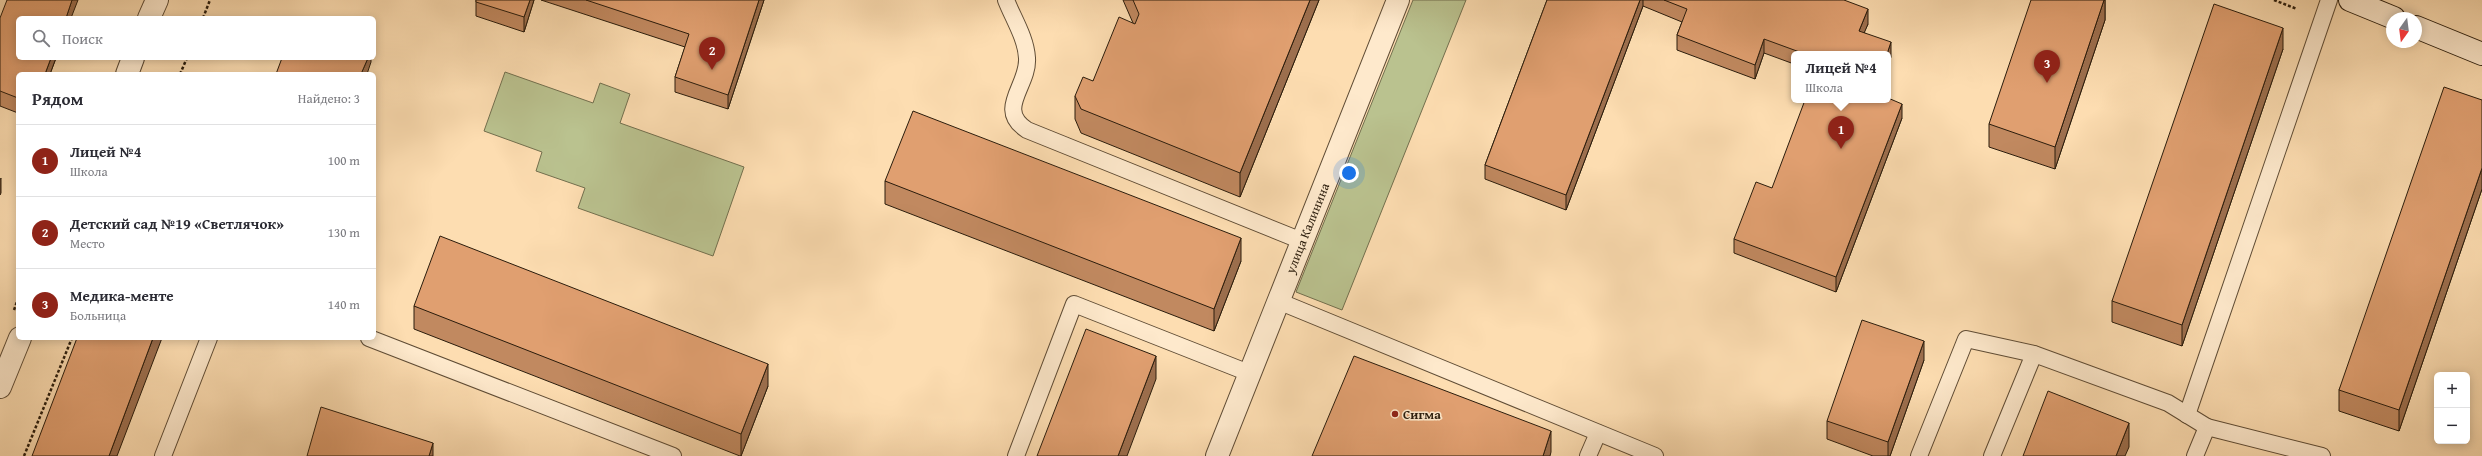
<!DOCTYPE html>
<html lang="ru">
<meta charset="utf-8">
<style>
body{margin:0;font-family:"Gentium Book Plus",serif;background:#f2f2f3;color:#2b2b33}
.controls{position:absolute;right:12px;bottom:12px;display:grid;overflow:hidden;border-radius:6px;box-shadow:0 2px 10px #0003}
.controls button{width:36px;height:36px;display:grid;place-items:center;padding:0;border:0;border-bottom:1px solid #e1e1e2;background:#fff;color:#2b2b33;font:20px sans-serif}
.compass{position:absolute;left:2386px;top:12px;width:36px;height:36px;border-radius:50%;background:#fff;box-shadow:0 2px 10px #0003;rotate:194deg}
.you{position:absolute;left:1349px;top:173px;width:14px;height:14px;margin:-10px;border:3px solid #fff;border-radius:50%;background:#1a73e8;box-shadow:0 0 0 6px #1a73e833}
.badge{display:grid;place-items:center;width:26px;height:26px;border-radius:50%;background:#8f2418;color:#fff;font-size:13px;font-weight:700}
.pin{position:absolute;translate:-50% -33px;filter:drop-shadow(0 1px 2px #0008)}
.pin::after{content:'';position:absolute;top:21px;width:14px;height:12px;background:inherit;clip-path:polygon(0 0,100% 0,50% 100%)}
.popup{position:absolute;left:1791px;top:51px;width:100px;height:52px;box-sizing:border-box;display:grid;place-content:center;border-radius:6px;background:#fff;filter:drop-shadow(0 1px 3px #0005);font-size:13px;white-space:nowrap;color:#7c7c81}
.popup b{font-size:15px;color:#2b2b33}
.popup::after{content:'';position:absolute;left:50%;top:100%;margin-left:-8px;border:8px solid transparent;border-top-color:#fff}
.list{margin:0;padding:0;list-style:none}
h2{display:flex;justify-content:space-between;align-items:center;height:52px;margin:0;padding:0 16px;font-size:17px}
h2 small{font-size:13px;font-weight:400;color:#7c7c81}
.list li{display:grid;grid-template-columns:26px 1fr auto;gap:12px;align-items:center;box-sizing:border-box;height:72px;padding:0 16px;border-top:1px solid #e1e1e2}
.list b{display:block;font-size:15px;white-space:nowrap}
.list p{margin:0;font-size:13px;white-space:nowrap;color:#7c7c81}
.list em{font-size:13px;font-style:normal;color:#7c7c81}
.icon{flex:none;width:22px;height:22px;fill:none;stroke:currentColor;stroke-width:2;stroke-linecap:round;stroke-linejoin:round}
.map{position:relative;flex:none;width:2482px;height:456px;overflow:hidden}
.search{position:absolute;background:#fff;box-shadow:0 2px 10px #0003;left:16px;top:16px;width:360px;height:44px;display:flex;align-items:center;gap:10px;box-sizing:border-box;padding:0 14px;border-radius:6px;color:#7c7c81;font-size:15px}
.panel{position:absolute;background:#fff;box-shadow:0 2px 10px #0003;left:16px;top:72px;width:360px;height:268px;border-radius:6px}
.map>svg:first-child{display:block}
.green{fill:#bac28f;stroke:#726f4e}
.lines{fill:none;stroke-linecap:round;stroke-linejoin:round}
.service-casing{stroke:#5f4c35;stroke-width:18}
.tertiary-casing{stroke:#5f4c35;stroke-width:24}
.secondary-casing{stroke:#2a1c0c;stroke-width:24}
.path{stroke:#2a1c0c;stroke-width:2.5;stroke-dasharray:3 2;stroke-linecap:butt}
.service{stroke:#fee9cc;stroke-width:16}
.tertiary{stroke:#fee9cc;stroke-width:22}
.secondary{stroke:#fee9cc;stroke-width:22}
.wall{fill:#c18960;stroke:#2a1c0c}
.shaded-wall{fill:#9d6f4e;stroke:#2a1c0c}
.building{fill:#e09f70;stroke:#2a1c0c}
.poi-dot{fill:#8f2418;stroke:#fee9cc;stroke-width:1.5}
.labels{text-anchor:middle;stroke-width:3;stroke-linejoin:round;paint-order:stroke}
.street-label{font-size:13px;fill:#2a1c0c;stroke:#fee9cc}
.poi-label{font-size:13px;font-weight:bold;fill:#2a1c0c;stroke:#fee9cc;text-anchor:start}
</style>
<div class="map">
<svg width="2482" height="456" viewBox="0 0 2482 456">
<rect width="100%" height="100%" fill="#fdddb1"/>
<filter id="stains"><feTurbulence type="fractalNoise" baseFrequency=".005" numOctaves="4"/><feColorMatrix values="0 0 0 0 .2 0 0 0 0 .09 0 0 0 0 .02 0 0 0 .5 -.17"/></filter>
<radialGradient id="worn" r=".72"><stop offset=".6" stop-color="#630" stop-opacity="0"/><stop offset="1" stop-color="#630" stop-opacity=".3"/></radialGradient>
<g class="green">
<path d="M1413,0H1466L1342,310L1296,292Z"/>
<path d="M505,72L593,103L600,83L630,94L620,123L744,167L713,256L578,208L585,188L536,171L542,152L484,131Z"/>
</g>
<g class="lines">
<defs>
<g id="service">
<path d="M1006,0C1013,18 1026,38 1027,58C1029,86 995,109 1027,130L1302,241"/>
<path d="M1278,301L1655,456"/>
<path d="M369,338L673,456"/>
<path d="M2187,415L2329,0"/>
<path d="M2207,427L2322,456"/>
<path d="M163,456L209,338"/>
<path d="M1016,456L1074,304L1249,373"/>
<path d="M1588,456L1598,433"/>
<path d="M1919,456L1966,339L2034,354"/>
<path d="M1992,456L2034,354L2168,403L2207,427L2195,456"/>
</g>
<g id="tertiary">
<path d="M149,18L157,0"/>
<path d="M127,74L133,58"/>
<path d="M0,387L20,338"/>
<path d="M1217,456L1398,0"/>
</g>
<g id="secondary">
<path d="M2350,0L2394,18"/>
<path d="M2416,27L2482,54"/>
</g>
</defs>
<use href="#service" class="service-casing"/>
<use href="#tertiary" class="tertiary-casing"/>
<use href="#secondary" class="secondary-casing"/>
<g class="path">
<path d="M2274,0L2297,9"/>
<path d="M203,18L210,0"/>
<path d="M180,74L187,58"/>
<path d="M14,310L18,299"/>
<path d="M24,456L72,338"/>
</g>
<use href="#service" class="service"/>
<use href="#tertiary" class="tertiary"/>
<use href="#secondary" class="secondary"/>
</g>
<g class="wall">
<path d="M476,0H534L524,32L476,16Z"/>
<path d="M541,0H764L728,109L675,92V77L685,47Z"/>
<path d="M1123,0H1319L1240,197L1081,133L1075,119V96L1093,81L1133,23Z"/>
<path d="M1547,0H1844L1868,24L1864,32L1891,57L1888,54H1794V64L1764,53L1755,79L1677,50V35L1682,22L1643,6L1566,210L1485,179V165Z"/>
<path d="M2105,0V20L2055,169L1989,147V124Z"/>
<path d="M0,18L18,58H56L50,74H18V113L0,106Z"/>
<path d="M2283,49L2182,346L2112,322V301Z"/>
<path d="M2482,100V189L2399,431L2339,411V390Z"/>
<path d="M1902,118L1836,292L1734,253V239L1772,188Z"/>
<path d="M885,181L1241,261L1214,331L885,204Z"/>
<path d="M414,306L768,386L741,456H740L414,329Z"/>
<path d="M1924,360L1890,456H1873L1827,439V421Z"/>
</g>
<g class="shaded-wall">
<path d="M72,0H78L71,18H66Z"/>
<path d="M530,0H534L524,32V17Z"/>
<path d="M759,0H764L728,109V95Z"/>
<path d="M1310,0H1319L1240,197V173Z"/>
<path d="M1640,0H1643V6L1566,210V195Z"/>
<path d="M2104,0H2105V20L2055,169V147Z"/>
<path d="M1868,9V24L1859,45V31Z"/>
<path d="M2283,28V49L2182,346V325Z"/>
<path d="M1764,39V53L1755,79V65Z"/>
<path d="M1891,42V57L1888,65V54H1887Z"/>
<path d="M51,58H56L50,74H45Z"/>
<path d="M368,58H371V62L367,74H361Z"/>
<path d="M1902,104V118L1836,292V277Z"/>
<path d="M2482,168V189L2399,431V410Z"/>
<path d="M1,178V193L0,195V180Z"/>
<path d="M1241,238V261L1214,331V309Z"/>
<path d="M153,338H162L117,456H109Z"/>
<path d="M1924,341V360L1890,456H1888V442Z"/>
<path d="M1156,356V379L1127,456H1118Z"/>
<path d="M768,364V386L741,456V434Z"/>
<path d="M2129,423V447L2125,456H2116Z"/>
<path d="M1551,431V452L1550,456H1543Z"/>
<path d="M433,443V456H429Z"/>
</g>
<g class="building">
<path d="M7,0H72L66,18H18V58H51L45,74H18V98L0,91V18Z"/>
<path d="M476,0H530L524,17L476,2Z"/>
<path d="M586,0H759L728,95L675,77L689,34Z"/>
<path d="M1133,0H1310L1240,173L1081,109L1075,96L1083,77L1093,81L1119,17L1135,24L1139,14Z"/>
<path d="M1547,0H1640L1566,195L1485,165Z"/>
<path d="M1664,0H1844L1868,9L1859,31L1891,42L1887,54H1805L1764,39L1755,65L1677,35L1687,9Z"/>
<path d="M2031,0H2104L2055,147L1989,124Z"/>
<path d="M2214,4L2283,28L2182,325L2112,301Z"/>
<path d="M282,58H368L361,74H276Z"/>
<path d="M2444,87L2482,100V168L2399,410L2339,390Z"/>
<path d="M1888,98L1902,104L1836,277L1734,239L1756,182L1772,188L1805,100H1888Z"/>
<path d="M913,111L1241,238L1214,309L885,181Z"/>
<path d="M440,236L768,364L741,434L414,306Z"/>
<path d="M1862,320L1924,341L1888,442L1827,421Z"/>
<path d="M1086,329L1156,356L1118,456H1037Z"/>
<path d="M77,338H153L109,456H32Z"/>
<path d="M1354,356L1551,431L1543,456H1312Z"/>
<path d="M2048,391L2129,423L2116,456H2023Z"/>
<path d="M321,407L433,443L429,456H307Z"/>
</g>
<circle class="poi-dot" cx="1395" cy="414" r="4"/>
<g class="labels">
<g class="street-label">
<text transform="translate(1307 228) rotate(-68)" y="5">улица Калинина</text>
</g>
<g class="poi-label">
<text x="1403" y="419">Сигма</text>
</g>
</g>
<rect width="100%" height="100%" filter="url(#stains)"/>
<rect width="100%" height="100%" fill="url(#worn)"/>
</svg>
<div class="controls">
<button>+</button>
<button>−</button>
</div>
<svg class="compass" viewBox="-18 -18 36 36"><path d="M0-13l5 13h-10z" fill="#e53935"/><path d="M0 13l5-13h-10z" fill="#7c7c81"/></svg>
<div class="you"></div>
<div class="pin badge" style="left:1841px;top:149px">1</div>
<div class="popup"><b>Лицей №4</b>Школа</div>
<div class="pin badge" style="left:712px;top:70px">2</div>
<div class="pin badge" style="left:2047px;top:83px">3</div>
<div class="search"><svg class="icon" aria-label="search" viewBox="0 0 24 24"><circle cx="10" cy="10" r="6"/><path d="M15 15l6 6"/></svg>Поиск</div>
<section class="panel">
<h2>Рядом<small>Найдено: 3</small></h2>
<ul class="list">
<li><span class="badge">1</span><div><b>Лицей №4</b><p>Школа</p></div><em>100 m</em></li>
<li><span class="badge">2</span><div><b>Детский сад №19 «Светлячок»</b><p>Место</p></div><em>130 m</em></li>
<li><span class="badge">3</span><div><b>Медика-менте</b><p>Больница</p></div><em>140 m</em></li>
</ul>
</section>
</div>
